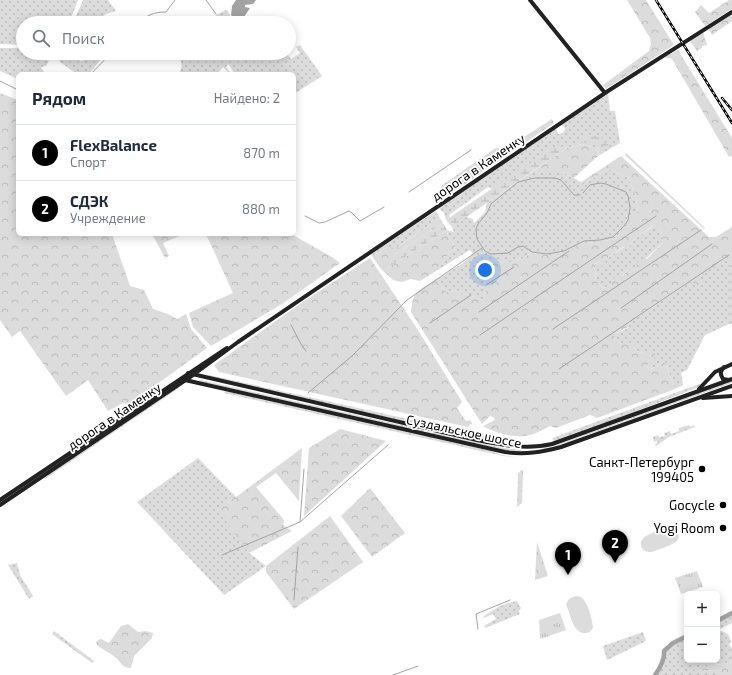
<!DOCTYPE html>
<html lang="ru">
<meta charset="utf-8">
<style>
body{margin:0;font-family:"Exo 2",sans-serif;background:#f2f2f3;color:#1f2937}
.controls{position:absolute;right:12px;bottom:12px;display:grid;overflow:hidden;border-radius:6px;box-shadow:0 2px 10px #0003}
.controls button{width:36px;height:36px;display:grid;place-items:center;padding:0;border:0;border-bottom:1px solid #e0e1e3;background:#fff;color:#1f2937;font:20px sans-serif}
.you{position:absolute;left:485px;top:270px;width:14px;height:14px;margin:-10px;border:3px solid #fff;border-radius:50%;background:#1a73e8;box-shadow:0 0 0 6px #1a73e833}
.badge{display:grid;place-items:center;width:26px;height:26px;border-radius:50%;background:#000;color:#fff;font-size:13px;font-weight:700}
.pin{position:absolute;translate:-50% -33px;filter:drop-shadow(0 1px 2px #0008)}
.pin::after{content:'';position:absolute;top:21px;width:14px;height:12px;background:inherit;clip-path:polygon(0 0,100% 0,50% 100%)}
.list{margin:0;padding:0;list-style:none}
h2{display:flex;justify-content:space-between;align-items:center;height:52px;margin:0;padding:0 16px;font-size:17px}
h2 small{font-size:13px;font-weight:400;color:#747a83}
.list li{display:grid;grid-template-columns:26px 1fr auto;gap:12px;align-items:center;box-sizing:border-box;height:56px;padding:0 16px;border-top:1px solid #e0e1e3}
.list b{display:block;font-size:15px;white-space:nowrap}
.list p{margin:0;font-size:13px;white-space:nowrap;color:#747a83}
.list em{font-size:13px;font-style:normal;color:#747a83}
.icon{flex:none;width:22px;height:22px;fill:none;stroke:currentColor;stroke-width:2;stroke-linecap:round;stroke-linejoin:round}
.map{position:relative;flex:none;width:732px;height:675px;overflow:hidden}
.search{position:absolute;background:#fff;box-shadow:0 2px 10px #0003;left:16px;top:16px;width:280px;height:44px;display:flex;align-items:center;gap:10px;box-sizing:border-box;padding:0 14px;border-radius:22px;color:#747a83;font-size:15px}
.panel{position:absolute;background:#fff;box-shadow:0 2px 10px #0003;left:16px;top:72px;width:280px;height:164px;border-radius:6px}
.map>svg:first-child{display:block}
.grass{fill:url(#grass-dots)}
.forest{fill:url(#forest-crowns);fill-rule:evenodd}
.wetland{fill:url(#wetland-marsh)}
.park{fill:url(#park-tufts)}
.garden{fill:#dcdcdc}
.water{fill:#a3a3a3}
.lines{fill:none;stroke-linecap:round;stroke-linejoin:round}
.stream{stroke:#a3a3a3;stroke-width:1}
.river{stroke:#a3a3a3;stroke-width:4.5}
.secondary{stroke:#222;stroke-width:4}
.rail-casing{stroke:#000;stroke-width:2.5}
.rail{stroke:#fff;stroke-width:1;stroke-dasharray:3;stroke-linecap:butt}
.poi-dot{fill:#000;stroke:#fff;stroke-width:1.5}
.labels{text-anchor:middle;stroke-width:3.5;stroke-linejoin:round;paint-order:stroke}
.street-label{font-size:13px;fill:#000;stroke:#fff}
.poi-label{font-size:13px;fill:#000;stroke:#fff;text-anchor:end}
</style>
<div class="map">
<svg width="732" height="675" viewBox="0 0 732 675">
<defs>
<pattern id="grass-dots" width="8" height="8" patternUnits="userSpaceOnUse"><rect width="8" height="8" fill="#dcdcdc"/><path d="M2 2h.1M6 6h.1" fill="none" stroke="#bbb" stroke-width="1.8" stroke-linecap="round"/></pattern>
<pattern id="forest-crowns" width="20" height="18" patternUnits="userSpaceOnUse"><rect width="20" height="18" fill="#dcdcdc"/><path d="M2 6a3 3 0 1 1 6 0M12 15a3 3 0 1 1 6 0" fill="none" stroke="#bbb"/></pattern>
<pattern id="wetland-marsh" width="20" height="14" patternUnits="userSpaceOnUse"><rect width="20" height="14" fill="#dcdcdc"/><path d="M1 5h8M5 5V1M11 12h8M15 12V8" fill="none" stroke="#bbb"/></pattern>
<pattern id="park-tufts" width="24" height="20" patternUnits="userSpaceOnUse"><rect width="24" height="20" fill="#dcdcdc"/><path d="M3 7l-1-3M5 7V3M7 7l1-3M15 17l-1-3M17 17v-4M19 17l1-3" fill="none" stroke="#bbb"/></pattern>
</defs>
<rect width="100%" height="100%" fill="#fff"/>
<g class="grass">
<path d="M0,0H78L69,23H23V45L0,44Z"/>
<path d="M83,0H108L116,11L106,14L93,23H73Z"/>
<path d="M226,10L228,11L230,16L236,23H210L216,15Z"/>
<path d="M300,45L322,76L294,94V74H248L246,71L241,74H235L228,64L226,67L231,74H225L228,72L223,67L218,73L219,74H179C183,67 182,59 176,53H235L241,61L246,56L254,53H286L291,59L300,53L296,47Z"/>
<path d="M0,48H23V53H35L49,61L46,66L41,67L44,72L42,74H18V79L0,71Z"/>
<path d="M60,53H69L72,55L75,53H80V61H82L84,60V53L91,55L95,53H98L101,59L89,74H77L60,62L59,57Z"/>
<path d="M608,94L610,111H615L620,143L598,156L599,149L582,144L565,149L567,147L491,189L488,187L449,215L450,217L446,220L444,213L439,208L556,128L558,134C562,133 565,132 565,128L561,125Z"/>
<path d="M608,169L628,177L636,197L638,212L645,213L615,238L601,242L583,243L562,253L550,255L531,253C517,263 512,264 495,260L493,271L484,276C486,285 488,292 482,300L455,290L446,292L437,279L463,263L473,254L470,250L436,271L449,253L455,249C454,240 447,241 447,230L454,232L452,227L466,217L473,219L474,223L485,212L487,203L532,172H562L574,178L581,182L582,185Z"/>
<path d="M436,211L440,218L396,248H386L372,256L371,254Z"/>
<path d="M653,226L661,230L663,242L635,269L628,270L612,285L603,288L596,281L595,270L593,265L606,259L624,247H629L635,239Z"/>
<path d="M725,258L732,265V324H729L705,335L687,370L681,373L683,385L675,389L665,362L649,370L646,365V354L636,351L634,345L622,344L614,339V334L628,328L629,323L691,281L697,286L702,283L699,276Z"/>
<path d="M209,375L499,439L498,441H492L239,384L208,376Z"/>
<path d="M201,380L503,448L521,450V451L503,450L199,381Z"/>
<path d="M732,381V383L551,448L542,450V449L551,447Z"/>
<path d="M702,383L699,387L613,420L554,441L552,438Z"/>
<path d="M179,387V388L45,479V478L51,473Z"/>
<path d="M225,391L491,451L502,455L520,458L503,456L224,393Z"/>
<path d="M689,425L690,427L694,425L695,427L669,437L656,446L655,444L658,443L657,441L654,442L653,437L658,435L659,437L665,436L664,433L670,431L671,434L679,431V428Z"/>
<path d="M198,458L236,497L227,502L249,553L266,566L224,595L137,502Z"/>
<path d="M17,563L20,575L33,596L29,599L8,565Z"/>
<path d="M517,601L521,608L519,611L520,614L485,628L484,626L496,619L493,614L484,618L483,617C494,609 504,603 517,601Z"/>
<path d="M732,613V623L718,630L728,634L731,641L729,645L732,648V660L730,663L693,668L694,670L721,671L718,675H657L664,655V651L673,643L687,636V660H717V621Z"/>
<path d="M54,631L94,661L92,663L52,634Z"/>
<path d="M643,632L646,641L607,660L603,646Z"/>
</g>
<g class="forest">
<path d="M627,0H646L674,45L606,89L603,85L649,51L651,44L650,38Z"/>
<path d="M729,0H732V9L705,26L695,12L701,5L709,13Z"/>
<path d="M732,13V21L712,35L708,28Z"/>
<path d="M703,32L707,45L702,46V48L697,51L690,41Z"/>
<path d="M678,50L732,138V156L729,157L672,59L665,57Z"/>
<path d="M0,93L18,100V234H112L130,286L144,290L153,309L168,314L177,319L186,314L191,329L207,348L128,405L123,403L108,411L88,380L66,396L20,331L12,337L0,320Z"/>
<path d="M552,119L554,123L443,199L441,186L497,147L502,151Z"/>
<path d="M582,144L599,149L598,156L574,178L562,172H532L565,149Z"/>
<path d="M626,153L705,228L704,229L625,155Z"/>
<path d="M621,156L709,237H716L732,227V265L724,259L700,276L702,283L697,287L691,281L629,323L628,327L614,334V339L622,344L629,342L634,345L636,351L646,354L655,352L654,361L646,365L649,370L665,362L675,389L597,418L590,415L556,428L550,426C544,429 537,433 530,435C517,439 494,433 483,426L495,420L493,417L490,416L482,424L411,312C413,290 419,290 437,279L446,292L455,290L482,300C488,293 486,285 484,276L479,275L477,271L482,268H485L490,272L493,271L492,263L495,260C513,264 517,263 531,253L550,255L562,253L583,243L601,242L615,238L638,212L636,197L628,177L608,169L582,185L581,182ZM652,226L661,230L663,242L647,259H639L635,269L628,270L622,276L615,277L611,281L612,285L603,288L596,281L595,270L593,265L596,263L602,267L605,266L606,259L623,247H629L635,239Z"/>
<path d="M440,218L443,223L397,253L386,264L388,268L447,230C447,241 454,240 455,249L449,253L436,271L420,281L411,279L402,282L393,280L381,269L372,256L386,248H396Z"/>
<path d="M152,234H184L163,243L169,256L165,258Z"/>
<path d="M206,234H291L332,257L340,263L282,304L211,346L193,327L189,313L233,293Z"/>
<path d="M370,258L418,330L462,402L457,408L466,421L470,420L472,423L468,427L219,372L214,365L304,301Z"/>
<path d="M340,429L386,441L304,516L309,448Z"/>
<path d="M302,448L299,501L276,473L256,487L284,520L283,525L292,531L249,553L218,510L227,502L236,497Z"/>
<path d="M521,470H523L522,503L517,507L518,474Z"/>
<path d="M370,488L405,533L372,557L341,516Z"/>
<path d="M330,516L363,562L294,609L266,572V566Z"/>
<path d="M537,542L548,576L535,580Z"/>
<path d="M128,624L138,632L146,631L153,633L152,638L134,656L131,668C122,668 121,662 115,657C110,653 103,649 98,646L96,643L98,640L101,639L109,643L121,626Z"/>
<path d="M732,660V675H718L720,671L693,670L692,668L730,663Z"/>
</g>
<g class="wetland">
<path d="M592,134L595,136L599,135L608,143V146H596L591,143L575,142L576,139Z"/>
<path d="M567,146L565,149L452,227L446,220L553,147Z"/>
<path d="M443,223L447,230L388,268L385,264L397,253Z"/>
</g>
<g class="park">
<path d="M697,571L703,587L681,594L675,578Z"/>
<path d="M560,613L566,630L540,639L539,620Z"/>
</g>
<g class="garden">
<path d="M670,527C676,528 682,535 677,541C674,544 654,552 650,552C647,552 646,551 643,550C633,535 660,531 670,527Z"/>
<path d="M575,596L581,597C588,602 592,619 593,628C591,631 589,633 585,633C573,634 570,613 566,604L569,599Z"/>
</g>
<path class="water" d="M236,0H256L253,4L245,5V7L250,8L242,20L238,23L231,15L232,6Z"/>
<g class="lines">
<g class="stream">
<path d="M206,0L216,14"/>
<path d="M139,23C147,15 154,12 166,12L175,0"/>
<path d="M91,74L111,53"/>
<path d="M0,81L18,90"/>
<path d="M409,192L471,150"/>
<path d="M580,195H574L561,180L555,178H535L518,182L491,204L487,213L478,224L476,229L477,239L485,251L491,254L508,253L518,247L523,246L532,252L547,254L564,251L584,241L600,240L613,237L625,225L628,220L630,208L628,196L626,192L606,184L600,183L590,185L583,193"/>
<path d="M305,216L319,223L325,222L349,211L352,213L360,221L384,207"/>
<path d="M486,285L514,267"/>
<path d="M621,308L712,244"/>
<path d="M479,312L569,251"/>
<path d="M430,323L471,295"/>
<path d="M291,325L301,344L306,351"/>
<path d="M553,329L701,230"/>
<path d="M480,335L656,216"/>
<path d="M559,369L729,255"/>
<path d="M308,393L352,356L407,300L482,248"/>
<path d="M300,522L304,469"/>
<path d="M222,555L300,522L388,445"/>
<path d="M294,600L298,547"/>
<path d="M478,629L476,614L510,600"/>
<path d="M393,675L418,666"/>
</g>
<g class="river">
<path d="M717,621L732,613"/>
<path d="M655,675C660,668 665,660 664,651L673,643L687,636"/>
</g>
<g class="secondary">
<path d="M530,0L605,93"/>
<path d="M724,367C720,371 720,375 723,379L729,380"/>
<path d="M188,373L477,440C502,445 527,450 552,444L732,379"/>
<path d="M185,380L505,452C525,455 542,452 561,447L732,386"/>
<path d="M699,389L715,372L732,364"/>
<path d="M703,398L732,396"/>
<path d="M0,500L227,348"/>
<path d="M0,505L193,375L238,342L608,91L732,12"/>
</g>
<defs>
<g id="rail">
<path d="M656,0L732,123"/>
<path d="M722,98L732,110"/>
</g>
</defs>
<use href="#rail" class="rail-casing"/>
<use href="#rail" class="rail"/>
</g>
<g class="poi-dot">
<circle cx="702" cy="469" r="4"/>
<circle cx="723" cy="505" r="4"/>
<circle cx="723" cy="528" r="4"/>
</g>
<g class="labels">
<g class="street-label">
<text transform="translate(478 167) rotate(-34)" y="5">дорога в Каменку</text>
<text transform="translate(114 416) rotate(-34)" y="5">дорога в Каменку</text>
<text transform="translate(464 431) rotate(12)" y="5">Суздальское шоссе</text>
</g>
<g class="poi-label">
<text x="694" y="467">Санкт-Петербург<tspan x="694" dy="15">199405</tspan></text>
<text x="715" y="510">Gocycle</text>
<text x="715" y="533">Yogi Room</text>
</g>
</g>
</svg>
<div class="controls">
<button>+</button>
<button>−</button>
</div>
<div class="you"></div>
<div class="pin badge" style="left:568px;top:575px">1</div>
<div class="pin badge" style="left:615px;top:563px">2</div>
<div class="search"><svg class="icon" aria-label="search" viewBox="0 0 24 24"><circle cx="10" cy="10" r="6"/><path d="M15 15l6 6"/></svg>Поиск</div>
<section class="panel">
<h2>Рядом<small>Найдено: 2</small></h2>
<ul class="list">
<li><span class="badge">1</span><div><b>FlexBalance</b><p>Спорт</p></div><em>870 m</em></li>
<li><span class="badge">2</span><div><b>СДЭК</b><p>Учреждение</p></div><em>880 m</em></li>
</ul>
</section>
</div>
